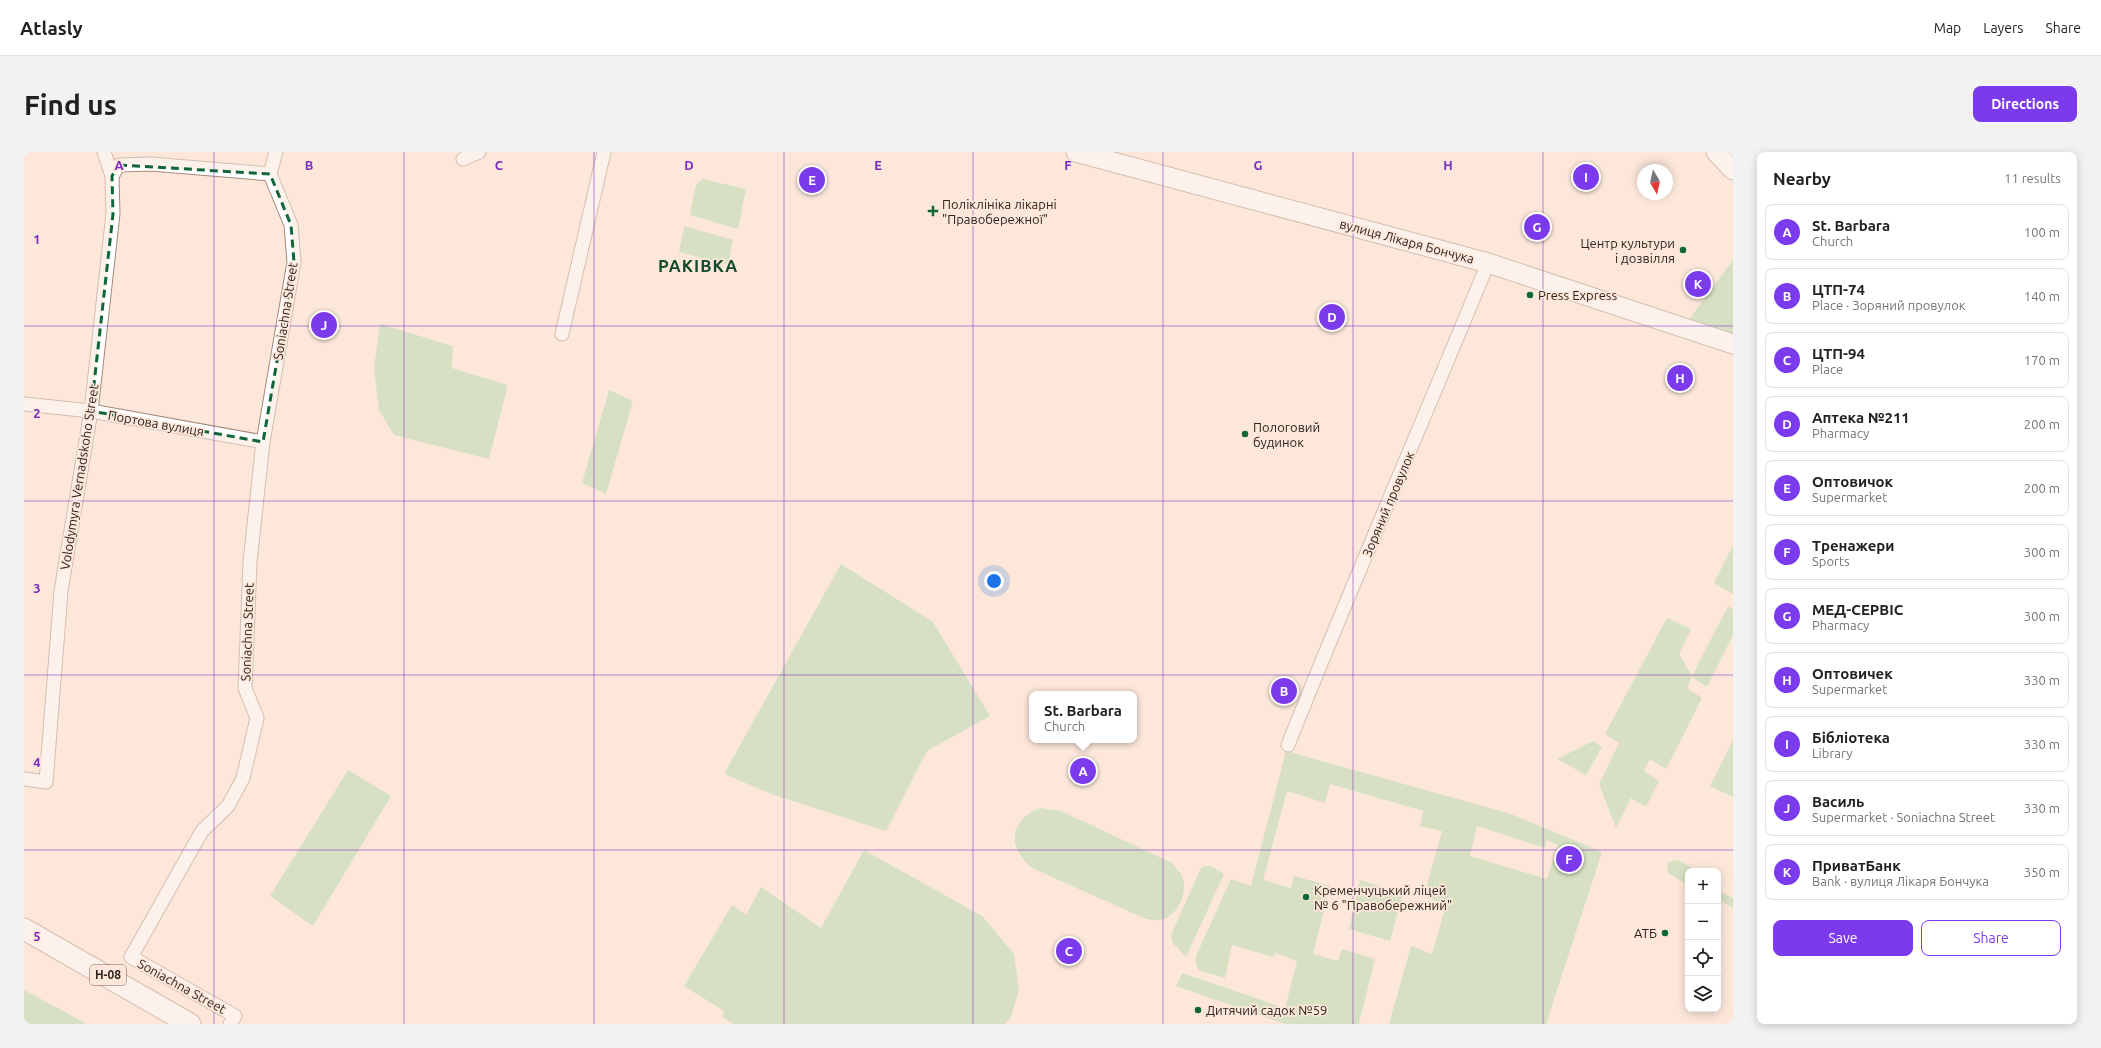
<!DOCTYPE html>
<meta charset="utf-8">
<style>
body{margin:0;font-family:Ubuntu,sans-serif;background:#f2f2f2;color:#202124}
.controls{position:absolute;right:12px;bottom:12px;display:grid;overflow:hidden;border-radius:8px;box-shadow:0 2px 10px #0003}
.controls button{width:36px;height:36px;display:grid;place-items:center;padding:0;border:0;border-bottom:1px solid #e0e0e0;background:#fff;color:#202124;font:20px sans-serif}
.compass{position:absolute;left:1613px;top:12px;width:36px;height:36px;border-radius:50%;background:#fff;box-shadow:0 2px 10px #0003;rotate:171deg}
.you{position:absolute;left:970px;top:429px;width:14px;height:14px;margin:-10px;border:3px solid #fff;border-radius:50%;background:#1a73e8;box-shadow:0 0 0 6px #1a73e833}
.badge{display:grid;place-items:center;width:26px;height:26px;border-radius:50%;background:#7c3aed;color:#fff;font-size:13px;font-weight:700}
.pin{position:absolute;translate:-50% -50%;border:2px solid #fff;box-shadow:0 1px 4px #0006}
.popup{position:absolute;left:1005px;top:539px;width:108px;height:52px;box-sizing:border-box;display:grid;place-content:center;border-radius:8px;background:#fff;filter:drop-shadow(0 1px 3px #0005);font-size:13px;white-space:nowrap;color:#757577}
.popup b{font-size:15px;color:#202124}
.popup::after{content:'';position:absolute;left:50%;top:100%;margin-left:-8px;border:8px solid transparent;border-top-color:#fff}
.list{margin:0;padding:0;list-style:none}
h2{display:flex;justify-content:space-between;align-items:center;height:52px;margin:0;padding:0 16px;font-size:17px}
h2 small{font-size:13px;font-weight:400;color:#757577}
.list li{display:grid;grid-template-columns:26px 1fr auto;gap:12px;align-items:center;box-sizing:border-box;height:56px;margin:0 8px 8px;padding:0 8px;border:1px solid #e0e0e0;border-radius:8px}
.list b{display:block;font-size:15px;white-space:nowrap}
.list p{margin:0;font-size:13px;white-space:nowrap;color:#757577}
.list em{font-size:13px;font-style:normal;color:#757577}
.actions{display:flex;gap:8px;padding:12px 16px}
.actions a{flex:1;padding:9px 0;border:1px solid #7c3aed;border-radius:8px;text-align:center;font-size:14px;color:#7c3aed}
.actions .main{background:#7c3aed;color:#fff}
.icon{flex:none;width:22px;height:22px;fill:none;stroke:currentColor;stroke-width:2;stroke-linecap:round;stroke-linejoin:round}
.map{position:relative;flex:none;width:1709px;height:872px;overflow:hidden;border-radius:8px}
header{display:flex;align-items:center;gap:24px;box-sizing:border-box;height:56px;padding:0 20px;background:#fff;border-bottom:1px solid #e0e0e0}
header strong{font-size:19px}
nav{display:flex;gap:22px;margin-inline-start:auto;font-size:14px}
.intro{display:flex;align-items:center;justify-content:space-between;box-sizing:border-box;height:96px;padding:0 24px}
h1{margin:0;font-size:28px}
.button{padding:10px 18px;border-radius:8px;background:#7c3aed;color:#fff;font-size:14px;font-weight:700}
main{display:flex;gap:24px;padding:0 24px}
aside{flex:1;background:#fff;border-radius:8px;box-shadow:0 2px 10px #0003}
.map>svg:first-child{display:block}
.green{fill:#abd8a5;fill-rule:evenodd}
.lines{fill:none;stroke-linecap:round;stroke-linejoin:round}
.street-casing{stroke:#a28b7b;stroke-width:15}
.secondary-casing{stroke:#a28b7b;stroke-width:21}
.primary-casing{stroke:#a28b7b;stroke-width:23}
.street{stroke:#fff;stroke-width:13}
.secondary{stroke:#fff;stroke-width:19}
.primary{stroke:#fff;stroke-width:21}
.marked{fill:none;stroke:#0f6638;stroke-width:3;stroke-dasharray:8 5;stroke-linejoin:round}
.grid{fill:none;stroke:#7b2cbf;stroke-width:1;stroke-opacity:0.55}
.poi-dot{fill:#0f6638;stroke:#fce7da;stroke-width:1.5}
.labels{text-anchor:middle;stroke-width:3.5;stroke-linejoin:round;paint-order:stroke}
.shield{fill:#fce7da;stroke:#6c5f56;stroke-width:1}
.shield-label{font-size:12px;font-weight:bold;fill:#2e251e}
.poi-label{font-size:13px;fill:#2e251e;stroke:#fce7da;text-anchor:start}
.street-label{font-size:13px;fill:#2e251e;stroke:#fce7da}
.district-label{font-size:17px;font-weight:bold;letter-spacing:1px;fill:#114929;stroke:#fce7da}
.grid-label{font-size:13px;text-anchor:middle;font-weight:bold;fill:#7b2cbf;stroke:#fce7da;stroke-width:3.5;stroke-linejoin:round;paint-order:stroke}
</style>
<header>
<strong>Atlasly</strong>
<nav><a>Map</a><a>Layers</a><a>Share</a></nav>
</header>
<div class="intro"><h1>Find us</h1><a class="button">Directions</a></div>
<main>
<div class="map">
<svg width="1709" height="872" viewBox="0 0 1709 872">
<rect width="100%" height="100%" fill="#fce7da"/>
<g class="green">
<path d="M678,27L722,37L714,77L666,63L672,33Z"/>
<path d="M660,74L709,88L704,113L655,100Z"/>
<path d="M1709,108V186L1663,170Z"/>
<path d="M356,172L429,194L428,216L484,233L465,307L370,283L355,258L350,216Z"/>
<path d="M585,238L609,249L582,342L558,331Z"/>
<path d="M1709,393V442L1690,431Z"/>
<path d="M817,412L909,470L966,564L903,599L862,679L750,643L700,622Z"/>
<path d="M1704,454L1709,457V483L1683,535L1668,525L1663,536L1678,546L1642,617L1626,607L1620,619L1635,629L1622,655L1607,646L1592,676L1575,632L1595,591L1581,582L1643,466L1667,477L1655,502L1668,524Z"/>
<path d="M1709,588V645L1686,634Z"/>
<path d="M1569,589L1578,595L1562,623L1533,607Z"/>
<path d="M1262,599L1487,662L1578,700L1522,872H1365L1387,794L1408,802L1422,753L1400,744L1418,679L1396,674L1399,659L1306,632L1301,651L1263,639L1239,728L1267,736L1270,724L1306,734L1289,802L1314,809L1318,797L1351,807L1335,872H1261L1152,834L1158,821L1261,856L1273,809L1251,801L1250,805L1208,793L1201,826L1176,819L1172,813V804L1207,727L1227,734ZM1453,674L1521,696L1523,688L1534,693L1523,727L1446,704Z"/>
<path d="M324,618L367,644L289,774L246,744Z"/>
<path d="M1016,656L1037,659L1148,711C1151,715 1156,720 1158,724C1165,741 1153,766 1135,768C1131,769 1126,767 1122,767L1010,717C983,698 984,668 1016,656Z"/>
<path d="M840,698L958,764L990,802L995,838L987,865L981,872H709L698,865L700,859L660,834L708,753L722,763L737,735L797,776Z"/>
<path d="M1649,708L1656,709L1674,719H1664V733L1644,721L1643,712Z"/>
<path d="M1181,714H1187L1200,722L1162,805L1148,790L1147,783L1177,716Z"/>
<path d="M1336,728L1379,741L1366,789L1325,777Z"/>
<path d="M1694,739L1709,746V756L1694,748Z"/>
<path d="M0,838L63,872H0Z"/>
</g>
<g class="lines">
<defs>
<g id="street">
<path d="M439,7L455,0"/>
<path d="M246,22L252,0"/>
<path d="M88,24L95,13L127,12L246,22"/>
<path d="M538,182L580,0"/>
<path d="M0,252L67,259L239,290"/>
<path d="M1264,593C1328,432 1398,272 1464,111"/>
<path d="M0,627L22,630L37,439L67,259L89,62L88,24L80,0"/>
<path d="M206,872L211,864L107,805L178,679L204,654L219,626L233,566L221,536L226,410L239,290L270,110L267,73L246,22"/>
</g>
<g id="secondary">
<path d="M1052,0L1464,111L1709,192"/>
<path d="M1692,0L1709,18"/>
</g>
<path id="primary" d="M0,777L166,872"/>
</defs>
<use href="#street" class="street-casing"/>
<use href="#secondary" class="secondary-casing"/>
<use href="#primary" class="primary-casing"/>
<use href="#street" class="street"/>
<use href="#secondary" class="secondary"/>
<use href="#primary" class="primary"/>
</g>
<path d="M0 0H1709V872H0ZM95,13L246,22L267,73L270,110L239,290L67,259L89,62L88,24Z" fill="#fce7da" fill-opacity=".55" fill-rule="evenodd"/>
<path class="marked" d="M95,13L246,22L267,73L270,110L239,290L67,259L89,62L88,24Z"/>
<path class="grid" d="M190,0V872M380,0V872M570,0V872M760,0V872M949,0V872M1139,0V872M1329,0V872M1519,0V872M0,174H1709M0,349H1709M0,523H1709M0,698H1709"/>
<g class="poi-dot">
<path d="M907 53h4v4h4v4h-4v4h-4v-4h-4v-4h4z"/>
<circle cx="1659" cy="98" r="4"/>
<circle cx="1506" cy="143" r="4"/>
<circle cx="1221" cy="282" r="4"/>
<circle cx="1282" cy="745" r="4"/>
<circle cx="1641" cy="781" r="4"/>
<circle cx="1174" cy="858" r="4"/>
</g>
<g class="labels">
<rect class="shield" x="66" y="813" width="36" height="20" rx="3"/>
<g class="shield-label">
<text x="84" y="827">Н-08</text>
</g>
<g class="poi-label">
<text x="918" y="57">Поліклініка лікарні<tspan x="918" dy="15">"Правобережної"</tspan></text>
<text x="1651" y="96" text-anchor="end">Центр культури<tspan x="1651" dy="15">і дозвілля</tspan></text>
<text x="1514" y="148">Press Express</text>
<text x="1229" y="280">Пологовий<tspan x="1229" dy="15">будинок</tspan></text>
<text x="1290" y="743">Кременчуцький ліцей<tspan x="1290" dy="15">№ 6 "Правобережний"</tspan></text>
<text x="1633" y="786" text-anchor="end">АТБ</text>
<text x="1182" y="863">Дитячий садок №59</text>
</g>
<g class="street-label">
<text transform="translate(1383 89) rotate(15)" y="5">вулиця Лікаря Бончука</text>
<text transform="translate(261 159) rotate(-81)" y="5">Soniachna Street</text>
<text transform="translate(132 271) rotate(10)" y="5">Портова вулиця</text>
<text transform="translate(55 325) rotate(-81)" y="5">Volodymyra Vernadskoho Street</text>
<text transform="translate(1364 352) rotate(-67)" y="5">Зоряний провулок</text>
<text transform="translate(223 480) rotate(-88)" y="5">Soniachna Street</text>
<text transform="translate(158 834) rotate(29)" y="5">Soniachna Street</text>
</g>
<g class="district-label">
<text x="674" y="120">РАКІВКА</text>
</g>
</g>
<g class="grid-label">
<text x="95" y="18">A</text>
<text x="285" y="18">B</text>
<text x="475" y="18">C</text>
<text x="665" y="18">D</text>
<text x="854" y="18">E</text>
<text x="1044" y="18">F</text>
<text x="1234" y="18">G</text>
<text x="1424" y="18">H</text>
<text x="13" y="92">1</text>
<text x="13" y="266">2</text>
<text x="13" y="441">3</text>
<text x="13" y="615">4</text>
<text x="13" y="789">5</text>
</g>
</svg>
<div class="controls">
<button>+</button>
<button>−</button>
<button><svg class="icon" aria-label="locate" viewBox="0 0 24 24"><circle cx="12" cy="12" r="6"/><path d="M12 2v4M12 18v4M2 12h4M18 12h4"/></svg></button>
<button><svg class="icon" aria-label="layers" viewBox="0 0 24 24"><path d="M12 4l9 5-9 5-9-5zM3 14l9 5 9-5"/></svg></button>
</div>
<svg class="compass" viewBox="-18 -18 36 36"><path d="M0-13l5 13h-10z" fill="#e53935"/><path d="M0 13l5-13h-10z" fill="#757577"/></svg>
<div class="you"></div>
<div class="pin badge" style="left:1059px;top:619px">A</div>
<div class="popup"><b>St. Barbara</b>Church</div>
<div class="pin badge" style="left:1260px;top:539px">B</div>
<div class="pin badge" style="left:1045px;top:799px">C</div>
<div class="pin badge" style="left:1308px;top:165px">D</div>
<div class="pin badge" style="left:788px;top:28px">E</div>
<div class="pin badge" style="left:1545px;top:707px">F</div>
<div class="pin badge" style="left:1513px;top:75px">G</div>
<div class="pin badge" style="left:1656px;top:226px">H</div>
<div class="pin badge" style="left:1562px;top:25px">I</div>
<div class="pin badge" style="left:300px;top:173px">J</div>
<div class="pin badge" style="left:1674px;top:132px">K</div>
</div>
<aside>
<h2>Nearby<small>11 results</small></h2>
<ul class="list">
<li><span class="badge">A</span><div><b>St. Barbara</b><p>Church</p></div><em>100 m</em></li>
<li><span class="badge">B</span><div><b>ЦТП-74</b><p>Place · Зоряний провулок</p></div><em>140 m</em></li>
<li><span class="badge">C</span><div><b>ЦТП-94</b><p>Place</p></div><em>170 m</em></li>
<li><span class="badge">D</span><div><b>Аптека №211</b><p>Pharmacy</p></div><em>200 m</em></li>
<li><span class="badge">E</span><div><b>Оптовичок</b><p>Supermarket</p></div><em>200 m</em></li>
<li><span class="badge">F</span><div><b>Тренажери</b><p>Sports</p></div><em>300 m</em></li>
<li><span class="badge">G</span><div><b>МЕД-СЕРВІС</b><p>Pharmacy</p></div><em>300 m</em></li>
<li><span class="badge">H</span><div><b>Оптовичек</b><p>Supermarket</p></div><em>330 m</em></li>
<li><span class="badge">I</span><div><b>Бібліотека</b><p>Library</p></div><em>330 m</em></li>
<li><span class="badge">J</span><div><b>Василь</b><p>Supermarket · Soniachna Street</p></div><em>330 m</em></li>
<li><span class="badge">K</span><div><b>ПриватБанк</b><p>Bank · вулиця Лікаря Бончука</p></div><em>350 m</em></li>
</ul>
<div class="actions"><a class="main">Save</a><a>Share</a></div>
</aside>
</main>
